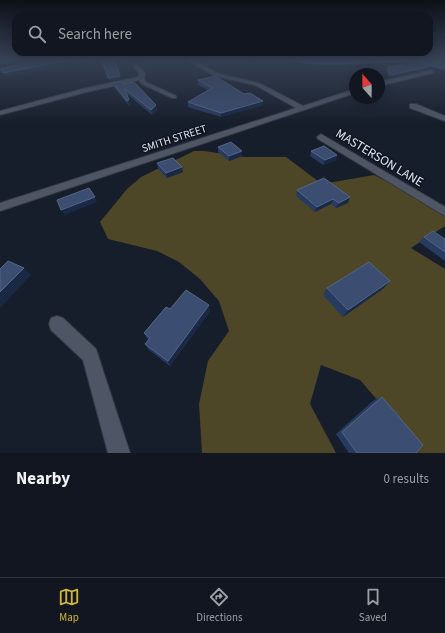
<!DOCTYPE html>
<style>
body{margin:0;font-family:"Source Sans 3",sans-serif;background:#1e232d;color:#f1f3f6}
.compass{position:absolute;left:349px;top:68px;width:36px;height:36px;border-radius:50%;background:#111620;box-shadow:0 2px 10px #0003;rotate:339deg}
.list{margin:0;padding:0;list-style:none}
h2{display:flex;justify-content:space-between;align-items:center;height:52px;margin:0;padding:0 16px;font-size:17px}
h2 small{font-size:13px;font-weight:400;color:#9c9fa5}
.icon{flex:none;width:22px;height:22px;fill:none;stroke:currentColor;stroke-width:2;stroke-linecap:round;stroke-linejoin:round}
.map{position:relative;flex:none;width:445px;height:453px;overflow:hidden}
.search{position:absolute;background:#111620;box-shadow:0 2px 10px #0003;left:12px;right:12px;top:12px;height:44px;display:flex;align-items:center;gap:10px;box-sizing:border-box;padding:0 14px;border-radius:12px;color:#9c9fa5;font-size:15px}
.sheet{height:124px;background:#111620}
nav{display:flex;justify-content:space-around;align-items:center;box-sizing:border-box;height:56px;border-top:1px solid #30353e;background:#111620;font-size:11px;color:#9c9fa5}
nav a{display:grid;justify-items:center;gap:2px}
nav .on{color:#d2b736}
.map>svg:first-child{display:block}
.green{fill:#4d4627}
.water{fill:#4c6491}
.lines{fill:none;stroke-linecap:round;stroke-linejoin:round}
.minor-casing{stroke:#343943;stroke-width:2}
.minor{fill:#4e5666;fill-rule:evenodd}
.wall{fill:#273b61}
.shaded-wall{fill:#182845}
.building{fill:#3b4d70;stroke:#556584}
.labels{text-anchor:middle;stroke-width:3;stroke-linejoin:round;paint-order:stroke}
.far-street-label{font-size:11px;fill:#e0e6ef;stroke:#0e1521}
.street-label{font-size:13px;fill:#e0e6ef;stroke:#0e1521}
</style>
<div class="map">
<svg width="445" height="453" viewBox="0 0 445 453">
<rect width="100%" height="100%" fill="#171e2b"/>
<path class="green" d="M194,151H204L245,157H286L322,184L374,175L400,188L445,214V226L411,248L445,269V453H416V445L360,380L321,365L310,404L336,453H202L199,404L208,361L229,331L219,301L200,279L179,262L157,251L108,239L100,222L127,189L141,177Z"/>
<path class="water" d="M284,59H445V70L412,62L332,65L307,64Z"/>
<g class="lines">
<defs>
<g id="minor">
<path d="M185,59H192L219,74L259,83L303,106L355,89V93L0,211V203L296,108L255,85L215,76Z"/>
<path d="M136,64L145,73L144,78L146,82L176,96V98H172L142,84L139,80L83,93L0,115V111L82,89L138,77L139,73L133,66Z"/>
<path d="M431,70L433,71V73L379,86V82Z"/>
<path d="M410,104H416L445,116V121L410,108Z"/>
<path d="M321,134L445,207V216L318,139L317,137Z"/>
<path d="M57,316L63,318L96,349L130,453H108L83,360L51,330L49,324L51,318Z"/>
</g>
</defs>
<use href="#minor" class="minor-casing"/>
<use href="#minor" class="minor"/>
</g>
<g class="wall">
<path d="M388,67H428L427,69L389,78L386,70Z"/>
<path d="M198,80L263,101V105L221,117L188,107V102L208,90L198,85Z"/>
<path d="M113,83L123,84L157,110L152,115L127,94L130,105L129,106L114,87Z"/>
<path d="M218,147L242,156L229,161L218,152Z"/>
<path d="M311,151L337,155L336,160L323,165L310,156Z"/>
<path d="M157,163L183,172L167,178L158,169Z"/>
<path d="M324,178L348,203L336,208L331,204L315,212L296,196L297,190Z"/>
<path d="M424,237L445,239V261L419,242Z"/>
<path d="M327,288H384L343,317L323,295Z"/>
<path d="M170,309L210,311L170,366L148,349L145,344L148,340L144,333Z"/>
<path d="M382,397L416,453H349L336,434L374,400Z"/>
</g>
<g class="shaded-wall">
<path d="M16,59H35L0,67V63Z"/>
<path d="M75,59H95L5,77L3,73Z"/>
<path d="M428,67L427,69L389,78L390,75Z"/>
<path d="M120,76L121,79L109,82L108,78Z"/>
<path d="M129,100L130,105L129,106L127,101Z"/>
<path d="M263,101V105L221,117V113Z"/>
<path d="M156,105L157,110L152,115L151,110Z"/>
<path d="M242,151V156L229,161V156Z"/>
<path d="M337,155L336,160L323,165L325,160Z"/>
<path d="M182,167L183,172L167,178L166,173Z"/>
<path d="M95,197L97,202L65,215L61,210Z"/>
<path d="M350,197L348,203L336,208L339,203Z"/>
<path d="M333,199L331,204L315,212L317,207Z"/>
<path d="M24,268L31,275L0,308V292Z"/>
<path d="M390,281L384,288L343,317L348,310Z"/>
<path d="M209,305L210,311L170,366L168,361Z"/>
</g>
<g class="building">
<path d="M0,59H16L0,63Z"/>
<path d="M39,59H75L3,73L0,69Z"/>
<path d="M108,59H115L120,76L108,78L102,61Z"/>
<path d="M418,62L428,67L390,75L388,67Z"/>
<path d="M215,76L244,94L250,93L263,101L221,113L188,102L212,88L198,80Z"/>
<path d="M122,81L123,84L134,82L156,105L151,110L125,89L129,100L127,101L113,83Z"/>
<path d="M231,142L242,151L229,156L218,147Z"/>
<path d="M324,146L337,155L325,160L311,151Z"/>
<path d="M173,158L182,167L166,173L157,163Z"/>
<path d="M324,178L350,197L339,203L333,199L317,207L297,190Z"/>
<path d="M89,188L95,197L61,210L57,200Z"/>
<path d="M433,231L445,239V252L424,237Z"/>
<path d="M8,261L24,268L0,292V269Z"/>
<path d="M369,262L390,281L348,310L327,288Z"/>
<path d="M186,290L209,305L168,361L145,344L150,338L144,333L166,307L170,309Z"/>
<path d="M382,397L423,445L416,453H357L342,432Z"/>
</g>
<linearGradient id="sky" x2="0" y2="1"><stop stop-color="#0d1018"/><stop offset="0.48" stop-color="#364155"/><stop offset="1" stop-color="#364155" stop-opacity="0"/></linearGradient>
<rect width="445" height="123" fill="url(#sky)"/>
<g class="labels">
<g class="far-street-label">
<text transform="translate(174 138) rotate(-18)" y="4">SMITH STREET</text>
</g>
<g class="street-label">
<text transform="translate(380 157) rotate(31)" y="5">MASTERSON LANE</text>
</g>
</g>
</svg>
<svg class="compass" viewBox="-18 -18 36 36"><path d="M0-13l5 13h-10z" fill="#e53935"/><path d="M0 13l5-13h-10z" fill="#9c9fa5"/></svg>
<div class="search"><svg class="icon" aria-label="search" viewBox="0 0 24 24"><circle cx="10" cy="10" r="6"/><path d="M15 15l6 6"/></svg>Search here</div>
</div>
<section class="sheet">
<h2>Nearby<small>0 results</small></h2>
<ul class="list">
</ul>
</section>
<nav>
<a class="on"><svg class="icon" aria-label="map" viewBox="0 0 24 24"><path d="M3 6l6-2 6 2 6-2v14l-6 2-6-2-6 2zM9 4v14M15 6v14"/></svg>Map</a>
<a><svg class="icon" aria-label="directions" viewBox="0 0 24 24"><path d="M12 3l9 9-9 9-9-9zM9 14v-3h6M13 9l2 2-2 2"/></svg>Directions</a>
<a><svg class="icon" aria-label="saved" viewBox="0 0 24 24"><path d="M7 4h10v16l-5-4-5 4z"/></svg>Saved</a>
</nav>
